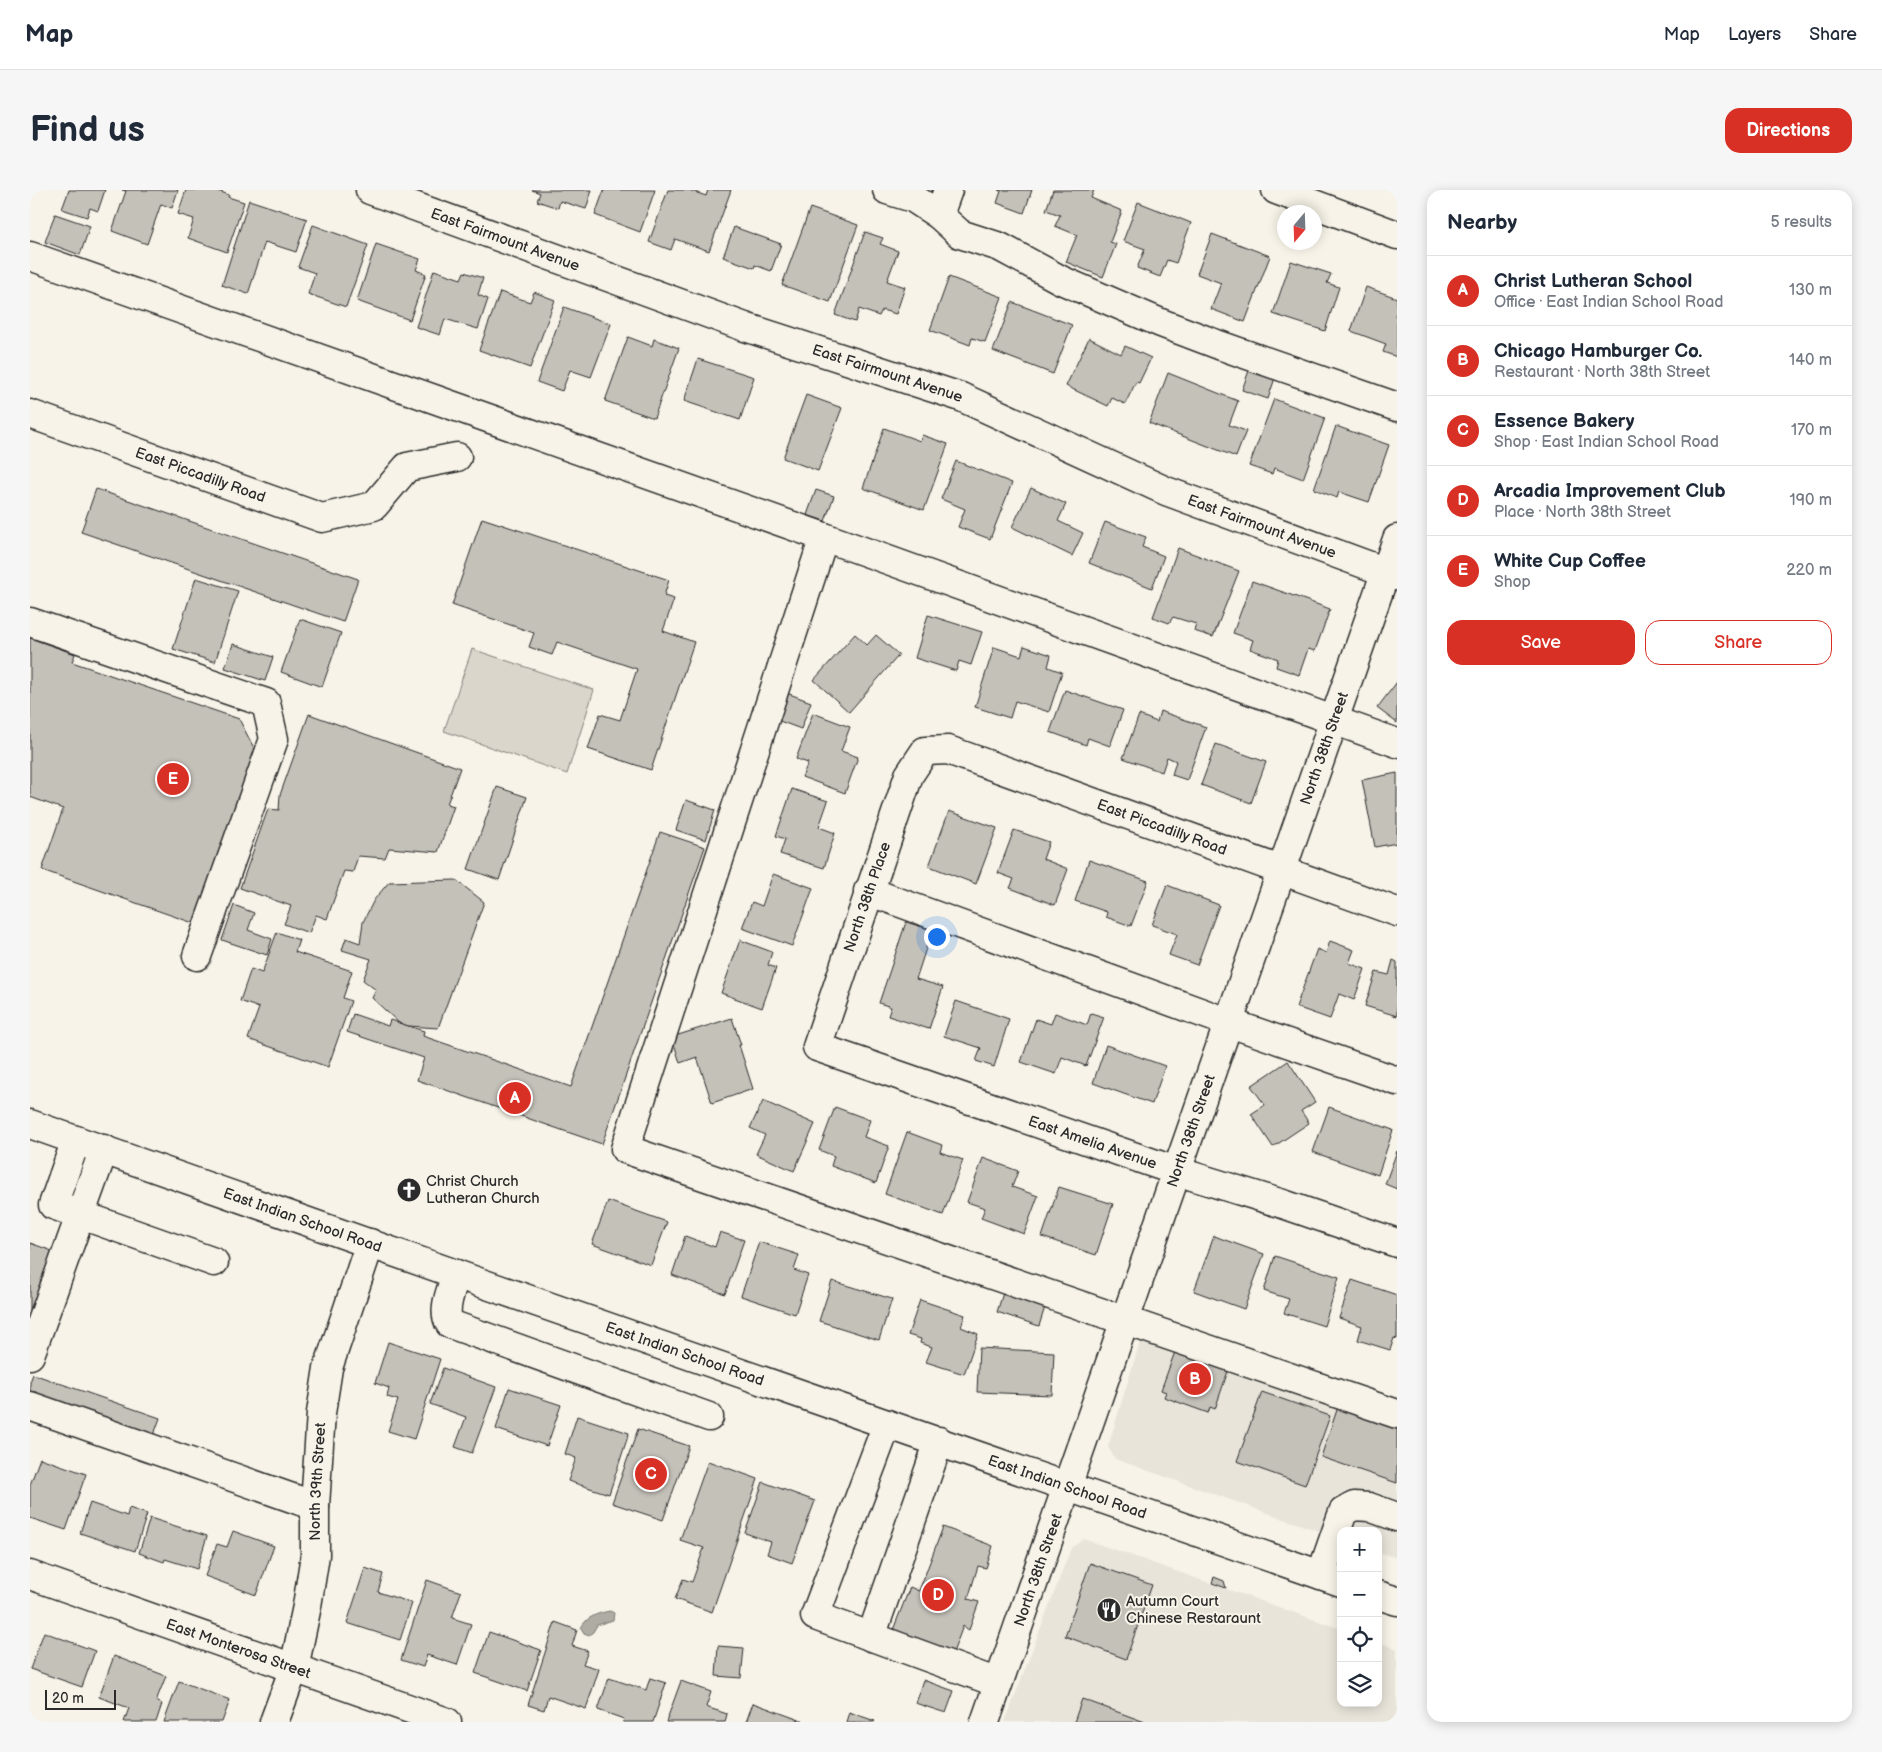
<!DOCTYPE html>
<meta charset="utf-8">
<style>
body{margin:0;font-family:"Balsamiq Sans",sans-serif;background:#f6f6f7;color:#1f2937}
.controls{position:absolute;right:15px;bottom:15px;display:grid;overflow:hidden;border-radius:10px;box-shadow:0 2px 12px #0003}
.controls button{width:45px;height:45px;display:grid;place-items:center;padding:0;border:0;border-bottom:1px solid #e0e1e3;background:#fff;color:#1f2937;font:25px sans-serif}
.compass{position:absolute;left:1247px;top:15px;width:45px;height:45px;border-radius:50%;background:#fff;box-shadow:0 2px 12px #0003;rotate:199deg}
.scale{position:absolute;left:15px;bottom:12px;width:71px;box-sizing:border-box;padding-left:5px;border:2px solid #2b2b2b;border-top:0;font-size:14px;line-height:18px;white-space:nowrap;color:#2b2b2b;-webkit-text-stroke:4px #f7f3e8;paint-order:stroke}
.you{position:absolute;left:906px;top:746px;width:18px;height:18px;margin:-12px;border:4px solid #fff;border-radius:50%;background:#1a73e8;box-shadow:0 0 0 8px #1a73e833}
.badge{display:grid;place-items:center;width:32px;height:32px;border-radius:50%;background:#d93025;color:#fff;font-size:16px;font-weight:700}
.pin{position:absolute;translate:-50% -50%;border:2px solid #fff;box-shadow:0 1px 5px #0006}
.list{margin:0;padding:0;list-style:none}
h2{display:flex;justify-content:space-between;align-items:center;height:65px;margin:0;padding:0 20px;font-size:21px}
h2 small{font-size:16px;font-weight:400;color:#747a83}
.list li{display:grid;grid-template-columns:32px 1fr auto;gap:15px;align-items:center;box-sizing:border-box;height:70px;padding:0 20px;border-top:1px solid #e0e1e3}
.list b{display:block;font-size:19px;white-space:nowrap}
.list p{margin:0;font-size:16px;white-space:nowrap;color:#747a83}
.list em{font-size:16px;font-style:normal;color:#747a83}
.actions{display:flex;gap:10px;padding:15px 20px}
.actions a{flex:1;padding:11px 0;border:1px solid #d93025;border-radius:15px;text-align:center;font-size:18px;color:#d93025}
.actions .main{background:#d93025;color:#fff}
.icon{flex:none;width:28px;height:28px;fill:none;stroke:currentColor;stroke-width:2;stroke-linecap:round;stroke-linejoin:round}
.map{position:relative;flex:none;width:1367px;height:1532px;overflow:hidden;border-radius:15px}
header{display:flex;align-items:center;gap:30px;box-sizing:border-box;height:70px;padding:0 25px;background:#fff;border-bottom:1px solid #e0e1e3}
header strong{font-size:24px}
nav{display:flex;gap:28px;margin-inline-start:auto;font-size:18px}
.intro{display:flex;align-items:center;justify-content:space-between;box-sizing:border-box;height:120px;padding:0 30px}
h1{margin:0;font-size:35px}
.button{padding:12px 22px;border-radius:15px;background:#d93025;color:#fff;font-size:18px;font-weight:700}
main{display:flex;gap:30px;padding:0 30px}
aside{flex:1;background:#fff;border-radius:15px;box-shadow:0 2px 12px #0003}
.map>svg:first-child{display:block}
.built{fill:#e8e4da}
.pitch{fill:#dad6cc;stroke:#82807c}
.water{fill:#afaca4;stroke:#7a7874}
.building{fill:#c4c1b9;stroke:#2b2b2b}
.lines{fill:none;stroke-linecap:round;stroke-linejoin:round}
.minor-casing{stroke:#2b2b2b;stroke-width:31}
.major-casing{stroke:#2b2b2b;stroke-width:31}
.minor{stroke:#f7f3e8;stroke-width:28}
.major{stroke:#f7f3e8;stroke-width:28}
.labels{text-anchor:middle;stroke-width:4;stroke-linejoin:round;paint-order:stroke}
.street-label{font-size:15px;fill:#2b2b2b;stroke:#f7f3e8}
.poi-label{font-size:15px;fill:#2b2b2b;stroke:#f7f3e8;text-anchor:start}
</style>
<header>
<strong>Map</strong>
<nav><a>Map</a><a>Layers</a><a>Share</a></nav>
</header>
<div class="intro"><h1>Find us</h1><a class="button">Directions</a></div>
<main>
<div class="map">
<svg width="1367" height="1532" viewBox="0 0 1367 1532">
<rect width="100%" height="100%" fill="#f7f3e8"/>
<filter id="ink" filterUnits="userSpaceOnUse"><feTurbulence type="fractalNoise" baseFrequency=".02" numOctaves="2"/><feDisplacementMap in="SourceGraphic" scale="10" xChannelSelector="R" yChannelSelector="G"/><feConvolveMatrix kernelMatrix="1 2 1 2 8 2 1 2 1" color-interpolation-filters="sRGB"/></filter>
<g filter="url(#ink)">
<g class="built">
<path d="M1113,1142L1367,1232V1368L1348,1362V1341H1311V1349L1085,1269L1078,1257Z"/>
<path d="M1054,1349L1311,1439V1513H1348V1452L1367,1459V1532H975L1041,1358Z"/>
</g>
<path class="pitch" d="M442,459L564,500L537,584L414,541Z"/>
<path class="water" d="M580,1421L584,1423L583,1430L567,1435L563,1442L559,1445L554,1443L551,1438C556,1427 568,1423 580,1421Z"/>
<g class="building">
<path d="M39,0H75L68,21L60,18L57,27L32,19Z"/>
<path d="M92,0H148L142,18L131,14L117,54L82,41L96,1Z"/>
<path d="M156,0H185L199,5L198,7L214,12L197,62L158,48L164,29L148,24Z"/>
<path d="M502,0H562L556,19L530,11L528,18L507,11L510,3Z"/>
<path d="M574,0H625L610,42L565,25Z"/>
<path d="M638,0H659L676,6L678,0H701L679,61L645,49L641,60L619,52Z"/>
<path d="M968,0H1002L994,23L967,13L971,1Z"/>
<path d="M1023,0H1064L1061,8L1092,21L1080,52L1086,54L1073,87L1036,72L1047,45L1025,36L1030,25L1016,20Z"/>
<path d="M219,10L277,29L266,62L235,52L218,104L192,95Z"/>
<path d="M1108,12L1161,33L1146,73L1137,70L1130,87L1107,78L1115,59L1093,51Z"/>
<path d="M780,18L828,35L800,112L752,95Z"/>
<path d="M25,24L60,36L50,65L15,52Z"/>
<path d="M283,35L338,55L316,117L278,104L285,83L268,77Z"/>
<path d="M704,37L751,54L741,81L725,75L724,78L693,67Z"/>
<path d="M835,42L853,48L850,54L868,61L857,91L875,97L866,124L852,120L849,126L829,119L825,132L805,125Z"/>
<path d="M1182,44L1240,66L1215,132L1181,119L1191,93L1167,84Z"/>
<path d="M346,54L390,69L386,80L396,84L380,130L327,111Z"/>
<path d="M1261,71L1301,84L1297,93L1309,97L1295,141L1243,124Z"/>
<path d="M404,80L431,89L434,82L453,88L448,105L458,109L448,139L415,129L410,145L386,137Z"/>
<path d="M919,87L972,107L955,152L942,148L940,155L900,140Z"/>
<path d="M1336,97L1367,108V121L1365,126L1367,127V167L1353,162L1356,154L1321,141Z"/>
<path d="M470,102L500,112L504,102L525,110L500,178L449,160Z"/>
<path d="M982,112L1042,135L1023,184L963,161Z"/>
<path d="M534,117L581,134L561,187L540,180L532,201L507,192Z"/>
<path d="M598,147L622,156L624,149L649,158L624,228L575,211Z"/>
<path d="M1059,148L1091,164L1095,156L1121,168L1109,193L1106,192L1095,214L1082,208L1078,216L1036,196Z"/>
<path d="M668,169L724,187L710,230L654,211Z"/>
<path d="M1221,175L1246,185L1238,209L1212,200Z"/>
<path d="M1138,183L1208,211L1199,235L1216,241L1206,267L1119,233Z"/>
<path d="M776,205L812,218L788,281L753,268Z"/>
<path d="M1244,209L1295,228L1273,289L1244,278L1242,284L1219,276Z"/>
<path d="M1306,236L1359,255L1339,312L1309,302L1307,308L1284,299Z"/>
<path d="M854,238L890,251L892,245L918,254L894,320L833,298Z"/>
<path d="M926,271L982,293L960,349L928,337L935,319L911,309Z"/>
<path d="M1001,298L1036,314L1028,331L1053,343L1042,366L982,337Z"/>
<path d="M66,299L328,389L313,432L51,342Z"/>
<path d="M786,300L804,306L795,331L777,325Z"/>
<path d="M452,328L639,390L634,406L644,409L633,441L664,452L621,580L558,559L570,524L590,530L607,479L527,452L522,465L499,457L504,443L422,415Z"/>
<path d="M1075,332L1116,347L1112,357L1134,366L1122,398L1059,373Z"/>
<path d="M1148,358L1209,381L1183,447L1164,441L1166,434L1143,427L1139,433L1123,427Z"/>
<path d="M166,388L208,401L185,472L143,459Z"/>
<path d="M1222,391L1300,419L1285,461L1278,459L1269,485L1246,477L1248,469L1220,459L1223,450L1203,443Z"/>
<path d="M898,425L952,442L941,475L929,471L926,481L885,468Z"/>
<path d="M270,429L311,443L292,497L251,482Z"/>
<path d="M825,444L837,455L846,445L869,465L819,522L784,490Z"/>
<path d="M0,448L45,464L42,472L209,529L226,562L166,734L12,680L33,619L0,607Z"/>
<path d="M203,454L243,467L235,491L195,478Z"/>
<path d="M994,456L1021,465L1018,477L1032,482L1019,522L985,511L980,528L945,517L964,457L991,466Z"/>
<path d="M1367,492V533L1347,518Z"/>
<path d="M1035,500L1093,520L1080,556L1058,548L1056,555L1020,542Z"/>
<path d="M754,502L781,512L771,539L744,529Z"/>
<path d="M1130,521L1176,537L1157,590L1142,585L1146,571L1137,567L1132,582L1093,568L1109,525L1127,532Z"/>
<path d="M783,523L820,537L811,561L828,567L815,603L772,587L778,573L766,569Z"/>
<path d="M279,524L430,578L417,614L424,616L408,662L359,658L355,668L328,666L323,682L314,681L297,729L286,725L279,743L254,734L261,716L210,698L238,619L249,620L250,605Z"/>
<path d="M1186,554L1236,572L1221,613L1171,595Z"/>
<path d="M1367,583V653L1345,657L1332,590Z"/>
<path d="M467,597L497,607L469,690L438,679Z"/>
<path d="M762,599L798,611L789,637L805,643L794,678L750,664L755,649L746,646Z"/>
<path d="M656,610L685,620L676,650L646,640Z"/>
<path d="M919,621L967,638L946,694L899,676Z"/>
<path d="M984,640L1019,652L1013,669L1038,679L1025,715L980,698L984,689L968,683Z"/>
<path d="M630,642L675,657L572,954L387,890L394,868L317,842L323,824L358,836L360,830L394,841L393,846L541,897Z"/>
<path d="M1059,670L1118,691L1101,736L1076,727L1077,722L1045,711Z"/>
<path d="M743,684L783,698L762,756L712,738L722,712L732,716Z"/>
<path d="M426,690L454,712L408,838L379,836L369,833L342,808L346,800L333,790L341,769L312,760L316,748L330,753L333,732L344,710L359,692Z"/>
<path d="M1137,695L1189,715L1167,775L1139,765L1147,744L1122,735Z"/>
<path d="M204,715L224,723L218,740L242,749L237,765L192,750Z"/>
<path d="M876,732L902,740L886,789L913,797L899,839L858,826L861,817L849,813Z"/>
<path d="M247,742L269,750L265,762L322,781L313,808L321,811L298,877L218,849L229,818L210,811L221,779L232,783Z"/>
<path d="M710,750L742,762L738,775L746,778L732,818L691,803Z"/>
<path d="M1300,751L1324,760L1319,773L1335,779L1324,810L1309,804L1300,829L1266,817L1287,759L1296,763Z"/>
<path d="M1363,770L1367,772V826L1335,816L1346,782L1359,785Z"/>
<path d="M926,811L979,829L964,877L946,871L951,858L914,846Z"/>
<path d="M1025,823L1057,835L1061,823L1074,827L1056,876L1032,867L1026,884L991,872L1006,829L1021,834Z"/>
<path d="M702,828L711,855H709L723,899L682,913L667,867L650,873L642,847Z"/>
<path d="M1076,855L1135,876L1122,914L1063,893Z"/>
<path d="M1258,871L1285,912L1271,921L1279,933L1243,957L1221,924L1235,915L1221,896Z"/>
<path d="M733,911L785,934L764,981L726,964L735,945L720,938Z"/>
<path d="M805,917L840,930L834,947L859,956L846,993L801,976L804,966L789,960Z"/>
<path d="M1299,917L1363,940L1348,985L1283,962Z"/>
<path d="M877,942L912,955L910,962L933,970L913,1025L855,1004Z"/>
<path d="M1367,961V999L1355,994Z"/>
<path d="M953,968L988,981L982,997L1008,1006L994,1044L951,1028L955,1018L937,1012Z"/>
<path d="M1029,997L1083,1014L1066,1065L1012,1047Z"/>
<path d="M578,1011L637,1032L621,1075L562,1054Z"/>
<path d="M690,1042L714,1050L695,1104L642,1085L655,1046L685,1057Z"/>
<path d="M1184,1046L1234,1064L1214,1119L1164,1101Z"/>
<path d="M729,1052L769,1065L764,1080L778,1085L765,1124L711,1106Z"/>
<path d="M0,1053L25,1062L0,1133Z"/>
<path d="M1245,1066L1309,1087L1294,1136L1254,1123L1259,1109L1234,1101Z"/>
<path d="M1322,1090L1367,1105V1149L1364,1148L1360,1160L1328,1150L1332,1136L1309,1128Z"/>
<path d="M802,1091L862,1109L849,1150L789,1131Z"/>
<path d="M973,1103L1015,1117L1009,1136L967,1122Z"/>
<path d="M890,1110L935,1125L931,1137L948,1144L934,1184L896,1172L902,1157L890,1153L891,1149L878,1145Z"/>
<path d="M358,1152L410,1169L384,1249L358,1241L368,1210L357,1207L359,1198L345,1193Z"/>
<path d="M949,1158L1024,1162L1022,1205L947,1202Z"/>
<path d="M1146,1159L1199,1178L1185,1219L1180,1217L1178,1223L1134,1207L1136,1202L1131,1200Z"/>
<path d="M413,1178L466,1197L442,1263L425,1257L436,1227L400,1214Z"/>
<path d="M3,1184L130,1228L122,1250L0,1207V1192Z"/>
<path d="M479,1198L531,1215L517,1256L466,1239Z"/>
<path d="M1232,1202L1300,1226L1275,1295L1207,1271Z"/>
<path d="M1308,1217L1367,1237V1293L1291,1267Z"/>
<path d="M547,1226L599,1243L579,1304L538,1291L546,1268L535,1264Z"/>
<path d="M608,1239L659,1256L633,1330L582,1313Z"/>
<path d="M10,1268L56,1284L36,1340L0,1328V1295Z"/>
<path d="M678,1271L728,1289L682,1422L645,1409L653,1389L662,1392L674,1358L650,1350Z"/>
<path d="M733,1292L785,1311L762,1373L737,1364L741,1352L715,1343Z"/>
<path d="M60,1313L97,1326L99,1318L117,1324L105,1361L50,1343Z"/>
<path d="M120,1328L177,1346L167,1379L135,1369L134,1372L109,1363Z"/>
<path d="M913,1337L963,1356L956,1378L948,1376L938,1409L949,1412L939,1440L933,1436L921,1468L861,1445L880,1397L889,1401Z"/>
<path d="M203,1341L244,1356L226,1405L175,1386L187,1354L197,1357Z"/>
<path d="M1060,1373L1122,1395L1096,1469L1035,1446Z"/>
<path d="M335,1378L353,1384L348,1402L382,1413L370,1450L317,1433Z"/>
<path d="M1184,1387L1194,1391L1196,1398L1182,1393Z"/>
<path d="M397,1390L431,1402L422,1428L441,1434L427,1475L397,1465L393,1477L371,1470Z"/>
<path d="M525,1432L547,1440L542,1456L558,1461L553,1474L569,1479L556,1519L518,1506L514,1520L498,1515Z"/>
<path d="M14,1442L65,1461L52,1497L0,1479Z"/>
<path d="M459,1442L511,1460L497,1501L445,1483Z"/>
<path d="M688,1456L714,1458L711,1488L686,1486Z"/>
<path d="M84,1466L136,1486L126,1511L132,1514L126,1532H94L99,1518L69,1507Z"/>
<path d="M579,1488L616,1500L620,1488L636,1493L623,1532H593L594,1529L568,1520Z"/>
<path d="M893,1490L924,1501L916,1523L885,1513Z"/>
<path d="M149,1491L200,1510L192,1532H134Z"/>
<path d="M651,1491L681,1502L676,1517L697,1524L695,1532H636Z"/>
<path d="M1052,1509L1115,1532H1044Z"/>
<path d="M723,1513L775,1532H716Z"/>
<path d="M819,1522L845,1531L844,1532H816Z"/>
</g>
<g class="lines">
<defs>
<g id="minor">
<path id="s1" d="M340,0L715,137L931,207L1136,301L1367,386"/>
<path d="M857,0L883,8L909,25L930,44L970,57L1031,90L1131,133L1189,155L1367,217"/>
<path d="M1246,0L1367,45"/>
<path d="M909,25L918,0"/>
<path d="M0,66L794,347L1367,553"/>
<path id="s2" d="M0,224L292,328L344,316L377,277L427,267"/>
<path d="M794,347L595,959L1367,1224"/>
<path d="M0,432L236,513L244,549L167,766"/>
<path d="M838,701L1200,833L1367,891"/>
<path id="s3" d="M1367,722L918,560L895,561L879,585L787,857L1146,981L1253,1014L1367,1053"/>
<path d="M46,950L23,1015L184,1072"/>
<path d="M426,1084C422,1099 411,1120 420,1134L679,1227"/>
<path d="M0,1165L74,959"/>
<path d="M0,1216L285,1316"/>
<path d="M857,1234L785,1426L968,1493"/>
<path id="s4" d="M0,1385L417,1532"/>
<path d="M1291,1385L1313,1322L1324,1316L1339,1317L1367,1327"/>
<path d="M841,1447L909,1251"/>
<path id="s5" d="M244,1532L264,1478L277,1416L285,1365V1316L291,1223L298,1178L340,1053"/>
<path id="s6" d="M955,1532L1367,349"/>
</g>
<g id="major">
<path id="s7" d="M0,934L460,1096L1311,1392"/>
<path d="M1348,1405L1367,1411"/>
</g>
</defs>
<use href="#minor" class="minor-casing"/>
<use href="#major" class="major-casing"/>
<use href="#minor" class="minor"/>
<use href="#major" class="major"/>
</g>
</g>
<defs>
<symbol id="church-disc" viewBox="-11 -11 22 22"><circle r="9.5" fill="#2b2b2b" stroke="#f7f3e8"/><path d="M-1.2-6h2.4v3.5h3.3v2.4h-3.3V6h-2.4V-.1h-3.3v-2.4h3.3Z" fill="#fff"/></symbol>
<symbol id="restaurant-disc" viewBox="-11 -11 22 22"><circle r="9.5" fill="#2b2b2b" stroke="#f7f3e8"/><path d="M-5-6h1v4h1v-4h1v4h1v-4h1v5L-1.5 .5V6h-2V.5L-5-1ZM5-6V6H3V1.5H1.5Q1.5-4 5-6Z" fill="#fff"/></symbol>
</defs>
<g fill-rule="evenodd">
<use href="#church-disc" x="365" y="986" width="28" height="28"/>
<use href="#restaurant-disc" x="1065" y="1406" width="28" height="28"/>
</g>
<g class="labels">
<g class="street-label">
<text dy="5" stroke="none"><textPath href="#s1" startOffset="144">East Fairmount Avenue</textPath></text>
<text dy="5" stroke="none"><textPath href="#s1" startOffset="549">East Fairmount Avenue</textPath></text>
<text dy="5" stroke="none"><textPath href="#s2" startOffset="181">East Piccadilly Road</textPath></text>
<text dy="5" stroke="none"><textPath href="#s1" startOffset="954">East Fairmount Avenue</textPath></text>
<text dy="5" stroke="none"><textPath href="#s6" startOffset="1031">North 38th Street</textPath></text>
<text transform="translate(1132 637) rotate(20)" y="5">East Piccadilly Road</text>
<text transform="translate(837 707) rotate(-71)" y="5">North 38th Place</text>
<text dy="5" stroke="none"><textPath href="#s6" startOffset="626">North 38th Street</textPath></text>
<text dy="5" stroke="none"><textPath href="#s3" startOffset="1108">East Amelia Avenue</textPath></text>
<text dy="5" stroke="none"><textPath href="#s7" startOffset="289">East Indian School Road</textPath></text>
<text dy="5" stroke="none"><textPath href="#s7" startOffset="694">East Indian School Road</textPath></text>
<text dy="5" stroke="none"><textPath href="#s5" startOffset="246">North 39th Street</textPath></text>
<text dy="5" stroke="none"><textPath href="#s7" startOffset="1099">East Indian School Road</textPath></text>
<text dy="5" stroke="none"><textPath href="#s6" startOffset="161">North 38th Street</textPath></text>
<text dy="5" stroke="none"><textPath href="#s4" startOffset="221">East Monterosa Street</textPath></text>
</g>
<g class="poi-label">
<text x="396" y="996">Christ Church<tspan x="396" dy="17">Lutheran Church</tspan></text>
<text x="1096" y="1416">Autumn Court<tspan x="1096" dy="17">Chinese Restaraunt</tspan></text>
</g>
</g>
</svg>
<div class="controls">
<button>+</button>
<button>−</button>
<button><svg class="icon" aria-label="locate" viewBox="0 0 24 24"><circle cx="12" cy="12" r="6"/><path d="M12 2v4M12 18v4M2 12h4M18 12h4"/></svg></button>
<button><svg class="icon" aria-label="layers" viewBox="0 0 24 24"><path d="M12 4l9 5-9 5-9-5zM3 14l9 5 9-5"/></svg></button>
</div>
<svg class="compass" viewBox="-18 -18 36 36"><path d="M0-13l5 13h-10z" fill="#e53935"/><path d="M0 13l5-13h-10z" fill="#747a83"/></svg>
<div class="scale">20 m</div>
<div class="you"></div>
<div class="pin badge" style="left:485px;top:908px">A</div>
<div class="pin badge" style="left:1165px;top:1189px">B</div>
<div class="pin badge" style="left:621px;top:1284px">C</div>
<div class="pin badge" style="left:908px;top:1405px">D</div>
<div class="pin badge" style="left:143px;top:589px">E</div>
</div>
<aside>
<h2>Nearby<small>5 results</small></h2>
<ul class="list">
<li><span class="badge">A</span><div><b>Christ Lutheran School</b><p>Office · East Indian School Road</p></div><em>130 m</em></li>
<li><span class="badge">B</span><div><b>Chicago Hamburger Co.</b><p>Restaurant · North 38th Street</p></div><em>140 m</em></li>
<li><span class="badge">C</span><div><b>Essence Bakery</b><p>Shop · East Indian School Road</p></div><em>170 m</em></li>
<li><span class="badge">D</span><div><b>Arcadia Improvement Club</b><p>Place · North 38th Street</p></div><em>190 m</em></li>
<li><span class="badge">E</span><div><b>White Cup Coffee</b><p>Shop</p></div><em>220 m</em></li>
</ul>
<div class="actions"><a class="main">Save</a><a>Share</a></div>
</aside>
</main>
